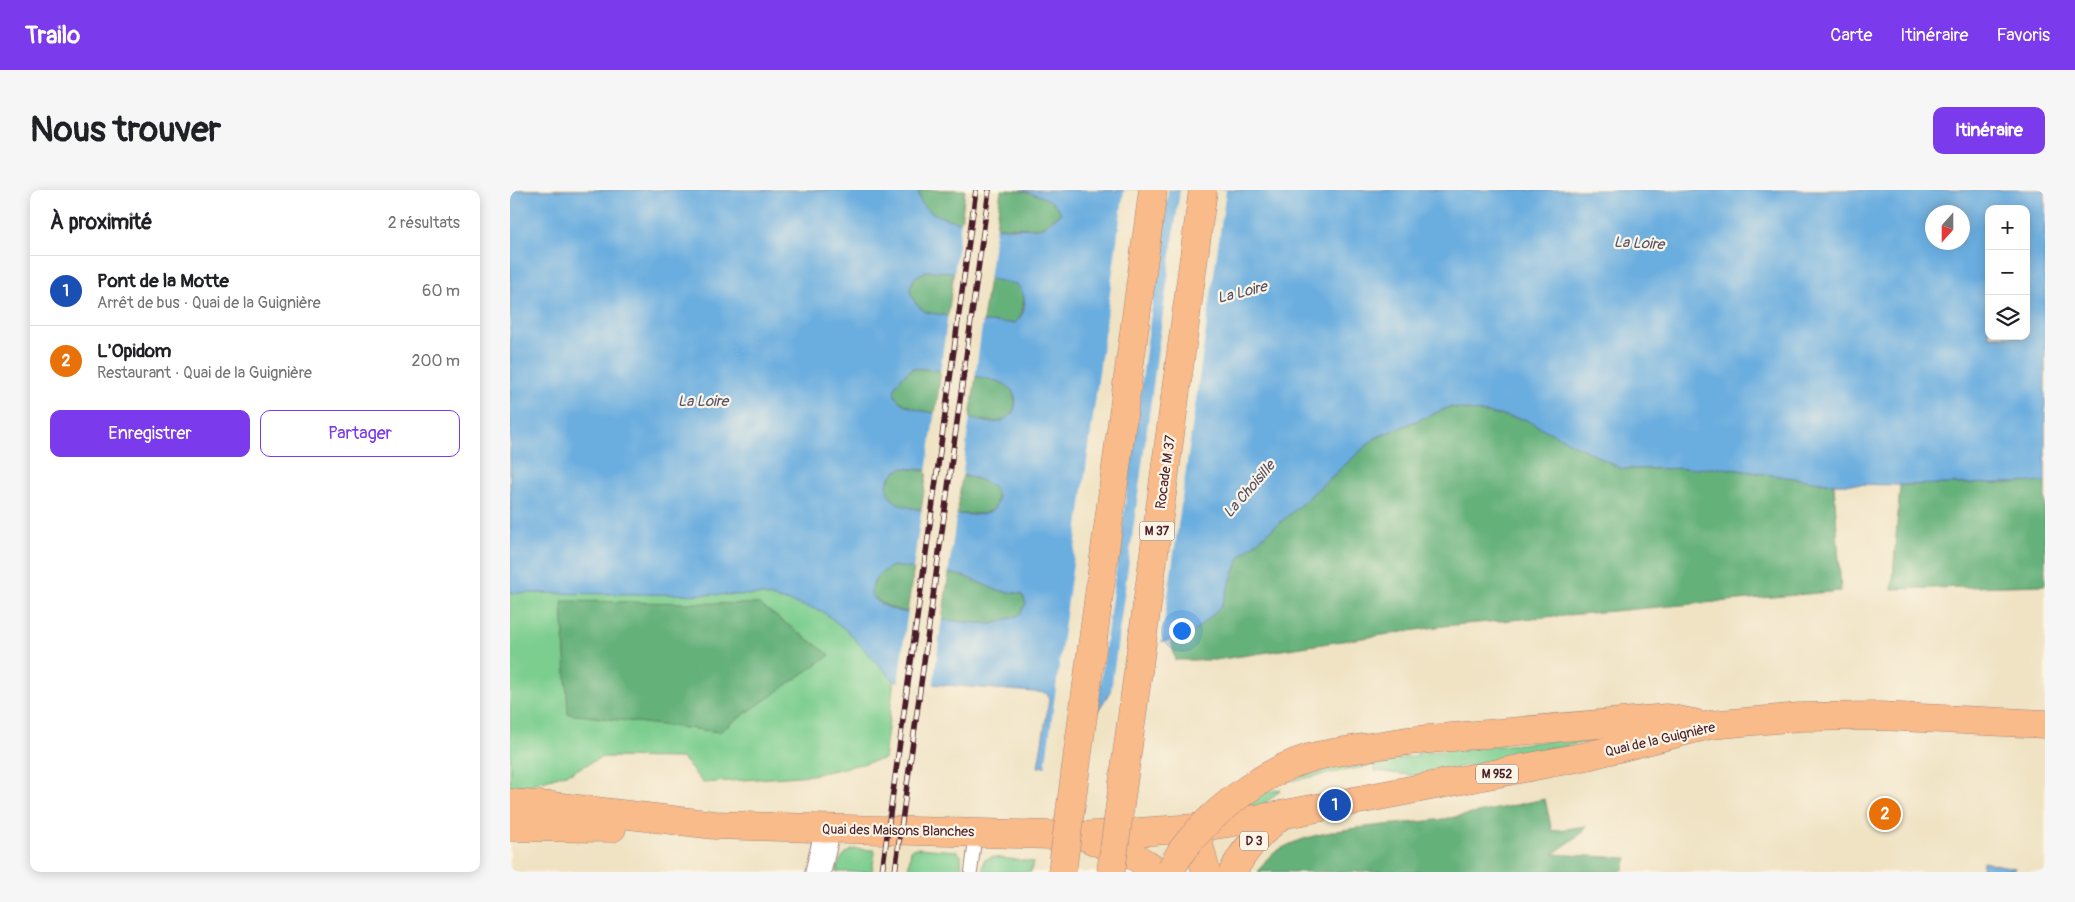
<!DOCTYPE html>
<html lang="fr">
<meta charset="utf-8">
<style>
body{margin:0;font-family:Pangolin,sans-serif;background:#f6f6f6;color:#202124}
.controls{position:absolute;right:15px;top:15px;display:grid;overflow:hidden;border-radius:10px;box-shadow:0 2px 12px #0003}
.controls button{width:45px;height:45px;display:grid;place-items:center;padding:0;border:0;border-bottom:1px solid #e0e0e0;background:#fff;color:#202124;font:25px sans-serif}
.compass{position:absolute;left:1415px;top:15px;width:45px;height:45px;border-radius:50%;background:#fff;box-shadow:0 2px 12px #0003;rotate:201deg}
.you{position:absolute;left:671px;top:440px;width:18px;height:18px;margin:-12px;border:4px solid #fff;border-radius:50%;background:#1a73e8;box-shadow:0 0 0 8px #1a73e833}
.badge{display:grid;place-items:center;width:32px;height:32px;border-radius:50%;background:#7c3aed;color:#fff;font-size:16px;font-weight:700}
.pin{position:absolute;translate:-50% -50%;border:2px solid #fff;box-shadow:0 1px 5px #0006}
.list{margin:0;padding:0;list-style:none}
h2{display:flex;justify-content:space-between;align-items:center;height:65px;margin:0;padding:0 20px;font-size:21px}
h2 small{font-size:16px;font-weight:400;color:#757577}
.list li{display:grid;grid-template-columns:32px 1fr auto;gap:15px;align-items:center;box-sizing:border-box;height:70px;padding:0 20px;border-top:1px solid #e0e0e0}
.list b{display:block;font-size:19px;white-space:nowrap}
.list p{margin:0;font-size:16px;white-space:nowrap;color:#757577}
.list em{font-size:16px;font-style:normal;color:#757577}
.actions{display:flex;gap:10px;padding:15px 20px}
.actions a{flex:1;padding:11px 0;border:1px solid #7c3aed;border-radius:10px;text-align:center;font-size:18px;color:#7c3aed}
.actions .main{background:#7c3aed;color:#fff}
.icon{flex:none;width:28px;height:28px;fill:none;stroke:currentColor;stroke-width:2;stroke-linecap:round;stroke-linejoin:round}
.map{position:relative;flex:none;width:1535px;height:682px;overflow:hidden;border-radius:10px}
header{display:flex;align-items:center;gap:30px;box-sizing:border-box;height:70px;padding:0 25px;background:#7c3aed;color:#fff}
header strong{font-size:24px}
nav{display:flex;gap:28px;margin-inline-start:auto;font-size:18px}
.intro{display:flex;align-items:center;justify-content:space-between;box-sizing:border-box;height:120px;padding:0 30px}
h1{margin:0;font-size:35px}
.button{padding:12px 22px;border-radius:10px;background:#7c3aed;color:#fff;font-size:18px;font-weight:700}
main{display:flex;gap:30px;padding:0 30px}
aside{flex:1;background:#fff;border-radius:10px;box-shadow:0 2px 12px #0003}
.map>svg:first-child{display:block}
.green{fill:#7cce8f;stroke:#63765d}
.forest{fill:#65b17a;stroke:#586852}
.water{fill:#6aaddf;stroke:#5a6685;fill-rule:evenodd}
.pier{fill:#f0e3c4}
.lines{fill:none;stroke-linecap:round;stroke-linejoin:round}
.service-casing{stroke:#9d8178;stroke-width:14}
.minor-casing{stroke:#9d8178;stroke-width:27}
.primary-casing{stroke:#9d8178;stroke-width:29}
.service{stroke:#fff;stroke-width:12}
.minor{stroke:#fff;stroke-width:25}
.primary{stroke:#fabb8b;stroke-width:28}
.rail-casing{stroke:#4a1f2b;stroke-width:5.5}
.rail{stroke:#fcf5e5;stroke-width:4;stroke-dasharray:11;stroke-linecap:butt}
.primary-bridge-casing{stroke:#9d8178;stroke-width:29;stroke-linecap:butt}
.trunk-bridge-casing{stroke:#9d8178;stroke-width:29;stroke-linecap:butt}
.primary-bridge{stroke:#fabb8b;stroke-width:28}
.trunk-bridge{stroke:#fabb8b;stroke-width:28}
.labels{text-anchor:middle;stroke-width:4.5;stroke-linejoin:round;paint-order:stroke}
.shield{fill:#fcf5e5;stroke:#7f5f63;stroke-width:1}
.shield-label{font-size:12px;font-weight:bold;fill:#4a1f2b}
.street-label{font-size:14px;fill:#4a1f2b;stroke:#fcf5e5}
.water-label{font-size:15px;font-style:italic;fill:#55516a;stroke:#fcf5e5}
</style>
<header>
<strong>Trailo</strong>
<nav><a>Carte</a><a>Itinéraire</a><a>Favoris</a></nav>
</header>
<div class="intro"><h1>Nous trouver</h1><a class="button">Itinéraire</a></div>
<main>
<aside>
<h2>À proximité<small>2 résultats</small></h2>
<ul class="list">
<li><span class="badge" style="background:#1a4fb4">1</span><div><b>Pont de la Motte</b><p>Arrêt de bus · Quai de la Guignière</p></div><em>60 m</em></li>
<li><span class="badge" style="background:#e8710a">2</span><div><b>L'Opidom</b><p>Restaurant · Quai de la Guignière</p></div><em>200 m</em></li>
</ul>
<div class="actions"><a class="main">Enregistrer</a><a>Partager</a></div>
</aside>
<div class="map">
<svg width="1535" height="682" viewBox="0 0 1535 682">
<rect width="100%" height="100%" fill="#fcf5e5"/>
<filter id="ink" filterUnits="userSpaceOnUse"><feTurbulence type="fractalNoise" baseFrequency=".02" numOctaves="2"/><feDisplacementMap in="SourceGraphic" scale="10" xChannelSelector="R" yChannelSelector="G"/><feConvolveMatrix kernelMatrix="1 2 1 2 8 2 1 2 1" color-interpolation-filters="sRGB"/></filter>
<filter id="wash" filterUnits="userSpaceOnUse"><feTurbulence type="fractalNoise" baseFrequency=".0096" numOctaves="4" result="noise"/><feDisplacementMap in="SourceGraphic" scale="20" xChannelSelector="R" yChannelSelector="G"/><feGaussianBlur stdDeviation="1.12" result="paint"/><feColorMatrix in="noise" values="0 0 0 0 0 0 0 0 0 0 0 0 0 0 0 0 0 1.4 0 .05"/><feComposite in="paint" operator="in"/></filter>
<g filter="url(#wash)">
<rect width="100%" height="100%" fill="#f0e3c4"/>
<g class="green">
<path d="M0,0H446L374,569L302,585L193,593L172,568L92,567L62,582L16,596L15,600H0Z"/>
<path d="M1086,547L1087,550L907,586L865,581L864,575L780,591V587L813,576L907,566V563Z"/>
<path d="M771,599L754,615L729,618L751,603Z"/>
<path d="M407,658L447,661L451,665L452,682H398L401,659Z"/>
<path d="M345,659L365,660L362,682H326C330,669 332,663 345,659Z"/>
<path d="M483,667L523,672L521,682H472L474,670Z"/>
</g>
<g class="forest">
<path d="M409,0H455L451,33C435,28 406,22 409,0Z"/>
<path d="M491,0C510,0 543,2 551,23L530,38L486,37Z"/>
<path d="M417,81L444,82L438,126C431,125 420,125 414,121C403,114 393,96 405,86C408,84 413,83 417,81Z"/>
<path d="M479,88C498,92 518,91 513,116C512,124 511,128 505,133L473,132Z"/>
<path d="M403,178L431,180L425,224C393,216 364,207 403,178Z"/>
<path d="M466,186C474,188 485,188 492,192C511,202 509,229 487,232C479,233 468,229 460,228Z"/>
<path d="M940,217L1014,229L1113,279L1214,278L1324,294L1331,401L933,436L705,470H665L661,450L678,447L711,417L730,366L780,324L865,248Z"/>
<path d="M392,278L417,281L411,320C405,318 398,318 392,316C370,307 373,288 392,278Z"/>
<path d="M452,286C471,289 496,294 484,319L473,324H447Z"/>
<path d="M1535,292V395L1382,399L1390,295Z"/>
<path d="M383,376L404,377L397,422C382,419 371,415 361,404C362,389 371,382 383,376Z"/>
<path d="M439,383L456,387L487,400L512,404L516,413L510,425L482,434L432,430Z"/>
<path d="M52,411L249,414L320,465L209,542L58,524Z"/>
<path d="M1035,609L1042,641L1076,636L1071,644L1043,664L1117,668L1113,680L1109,682H748C752,677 755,670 759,667C794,636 881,636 926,630C962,625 999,616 1035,609Z"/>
</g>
<g class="water">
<path d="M0,0H409C402,37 504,40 528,38C536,37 545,28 551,23C545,8 524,4 510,0H1535V292L1390,295L1324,294L1214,278L1112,279L1014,229L940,217L865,248L780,324L730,366L711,417L678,447L639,454L610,487L553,574L528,577L539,510L537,503L384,491L337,441L312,421L254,405L0,403ZM1479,19H1516V146H1479ZM1422,22H1452V52H1422ZM417,81L444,82L506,94C518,105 517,123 505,133L473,132L415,122L406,114L401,105L400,97L405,87ZM403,178C431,180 458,184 486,191C495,193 502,198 505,207C508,219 500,229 488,232C477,234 461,228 450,227C421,223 351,216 403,178ZM392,278C413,280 474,282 486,301C490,307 487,313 484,319C481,321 477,323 473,324C458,327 406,321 392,315C384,312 378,307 377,298C377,287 383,283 392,278ZM383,376L439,383L456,387L486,400L512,404L516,413L510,425L482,434L432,430L384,420L369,413L361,404C362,389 371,382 383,376Z"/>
<path d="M1473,672L1505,678L1504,682H1472Z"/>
</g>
<g class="pier">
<path d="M614,0H658L585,531L553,577L535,579Z"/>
<path d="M670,0H716L651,454L640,456L612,489L600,508Z"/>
<path d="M451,30L486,35L479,90L444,85Z"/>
<path d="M438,124L473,129L465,188L430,183Z"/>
<path d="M425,221L460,226L452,288L416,283Z"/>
<path d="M412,317L447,321L438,385L403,379Z"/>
<path d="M398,420L432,427L423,497L388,494Z"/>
</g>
</g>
<g filter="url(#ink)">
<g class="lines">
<defs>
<path id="service" d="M461,682L466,642"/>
<path id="minor" d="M308,682L318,638"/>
<g id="primary">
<path d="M897,551L1157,528L1184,533"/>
<path d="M0,613L42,616L205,635L571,646L685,638L771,625L1077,566L1200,535L1290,527L1369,526L1535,534"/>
<path d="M0,637L102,638"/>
<path d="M685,638L696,682"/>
<path d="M582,650L624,666L648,682"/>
<path d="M723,682C734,658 752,642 771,625"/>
</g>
</defs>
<use href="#service" class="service-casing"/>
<use href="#minor" class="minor-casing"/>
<use href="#primary" class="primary-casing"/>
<use href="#service" class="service"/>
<use href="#minor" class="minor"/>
<use href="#primary" class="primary"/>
<defs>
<g id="rail">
<path d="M372,682L466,0"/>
<path d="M385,682L479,0"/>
</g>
</defs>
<use href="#rail" class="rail-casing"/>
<use href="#rail" class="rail"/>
<defs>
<path id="primary-bridge" d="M659,682C664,675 668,666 673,659C703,620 759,577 807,566C836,560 867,556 897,551"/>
<g id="trunk-bridge">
<path d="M552,682L643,0"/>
<path d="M601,682L693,0"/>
</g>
</defs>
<use href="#primary-bridge" class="primary-bridge-casing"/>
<use href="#trunk-bridge" class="trunk-bridge-casing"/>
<use href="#primary-bridge" class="primary-bridge"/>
<use href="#trunk-bridge" class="trunk-bridge"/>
</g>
</g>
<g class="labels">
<g class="shield">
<rect x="629.5" y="331.5" width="35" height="19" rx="4"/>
<rect x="966" y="574.5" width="42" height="19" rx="4"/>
<rect x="730" y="641.5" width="28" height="19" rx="4"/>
</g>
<g class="shield-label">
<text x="647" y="345">M 37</text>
<text x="987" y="588">M 952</text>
<text x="744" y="655">D 3</text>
</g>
<g class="street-label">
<text transform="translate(655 282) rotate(-82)" y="5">Rocade M 37</text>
<text transform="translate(1150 549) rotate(-13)" y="5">Quai de la Guignière</text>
<text transform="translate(388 640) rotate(1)" y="5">Quai des Maisons Blanches</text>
</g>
<g class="water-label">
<text transform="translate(1129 53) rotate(3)" y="5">La Loire</text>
<text transform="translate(732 102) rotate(-14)" y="5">La Loire</text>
<text x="193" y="216">La Loire</text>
<text transform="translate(739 299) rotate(-49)" y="5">La Choisille</text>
</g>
</g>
</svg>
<div class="controls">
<button>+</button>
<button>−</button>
<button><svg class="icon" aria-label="layers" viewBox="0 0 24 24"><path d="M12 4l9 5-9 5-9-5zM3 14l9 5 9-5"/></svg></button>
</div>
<svg class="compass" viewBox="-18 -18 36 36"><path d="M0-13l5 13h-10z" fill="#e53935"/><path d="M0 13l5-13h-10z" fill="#757577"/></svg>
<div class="you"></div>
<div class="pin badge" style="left:825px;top:615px;background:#1a4fb4">1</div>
<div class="pin badge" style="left:1375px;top:624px;background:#e8710a">2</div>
</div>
</main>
